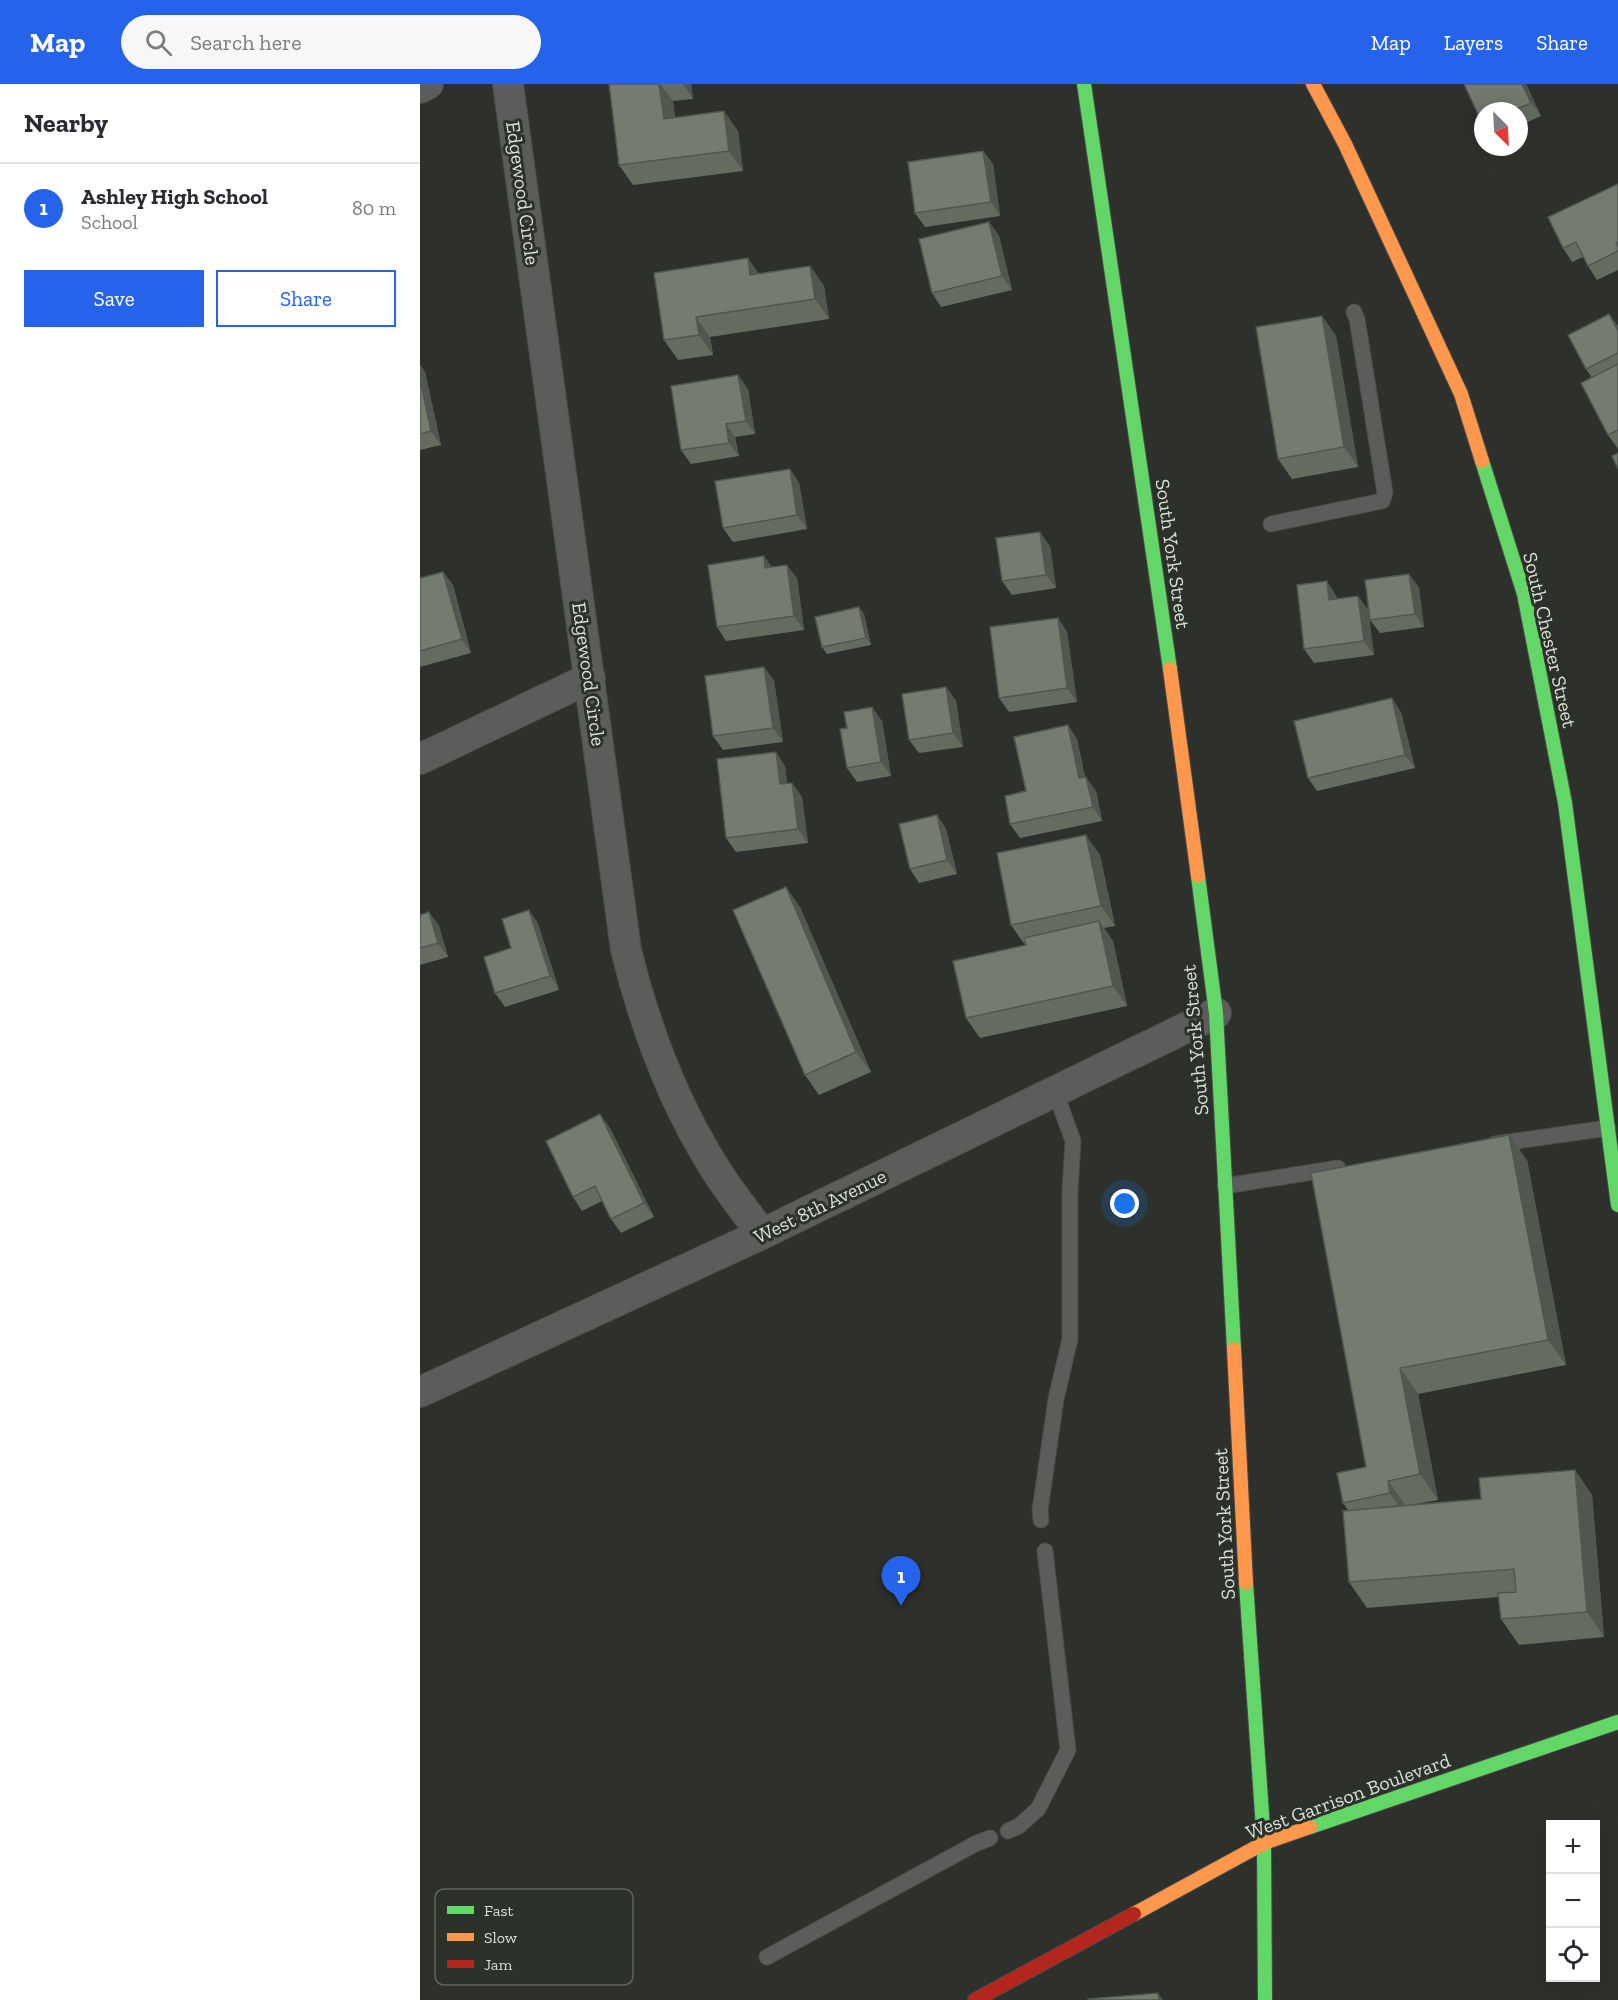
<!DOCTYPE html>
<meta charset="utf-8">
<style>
body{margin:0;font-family:"Zilla Slab",serif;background:#f7f7f7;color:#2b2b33}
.controls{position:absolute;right:18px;bottom:18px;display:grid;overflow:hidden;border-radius:0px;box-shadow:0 6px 24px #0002}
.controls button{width:54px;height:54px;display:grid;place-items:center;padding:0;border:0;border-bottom:2px solid #e1e1e2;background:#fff;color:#2b2b33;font:30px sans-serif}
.compass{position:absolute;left:1054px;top:18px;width:54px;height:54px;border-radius:50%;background:#fff;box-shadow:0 6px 24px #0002;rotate:156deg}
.you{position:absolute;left:705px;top:1120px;width:21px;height:21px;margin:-15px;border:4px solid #fff;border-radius:50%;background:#1a73e8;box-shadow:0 0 0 9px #1a73e833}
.badge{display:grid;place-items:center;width:39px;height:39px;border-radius:50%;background:#2563eb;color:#fff;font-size:20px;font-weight:700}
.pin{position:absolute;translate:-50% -50px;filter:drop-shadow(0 2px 3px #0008)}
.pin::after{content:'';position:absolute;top:32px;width:21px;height:18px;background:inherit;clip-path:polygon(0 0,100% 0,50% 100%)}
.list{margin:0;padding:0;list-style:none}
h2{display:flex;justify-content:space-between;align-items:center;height:78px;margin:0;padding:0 24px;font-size:26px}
h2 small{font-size:20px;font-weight:400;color:#7c7c81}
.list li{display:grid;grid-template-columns:39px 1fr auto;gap:18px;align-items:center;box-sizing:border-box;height:90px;padding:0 24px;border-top:2px solid #e1e1e2}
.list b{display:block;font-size:22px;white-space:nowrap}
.list p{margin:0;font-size:20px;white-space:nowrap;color:#7c7c81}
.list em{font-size:20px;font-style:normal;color:#7c7c81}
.actions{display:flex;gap:12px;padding:18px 24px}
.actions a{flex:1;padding:14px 0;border:2px solid #2563eb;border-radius:0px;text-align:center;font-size:21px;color:#2563eb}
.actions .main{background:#2563eb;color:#fff}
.icon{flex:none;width:33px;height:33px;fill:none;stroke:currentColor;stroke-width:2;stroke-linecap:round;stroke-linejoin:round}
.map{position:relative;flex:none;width:1198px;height:1916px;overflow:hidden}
header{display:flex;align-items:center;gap:36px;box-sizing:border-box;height:84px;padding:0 30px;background:#2563eb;color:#fff}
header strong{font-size:28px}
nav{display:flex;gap:33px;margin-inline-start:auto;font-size:21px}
.search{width:420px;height:54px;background:#f7f7f7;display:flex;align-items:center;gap:15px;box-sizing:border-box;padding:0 21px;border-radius:33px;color:#7c7c81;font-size:22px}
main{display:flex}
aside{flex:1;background:#fff}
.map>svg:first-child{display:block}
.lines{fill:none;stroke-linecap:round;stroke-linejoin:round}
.lane-casing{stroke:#494c48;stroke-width:17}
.street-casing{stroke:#494c48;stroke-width:32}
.fast-casing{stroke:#494c48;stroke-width:16}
.slow-casing{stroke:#494c48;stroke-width:16}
.jam-casing{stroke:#494c48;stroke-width:16}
.lane{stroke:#5c5d5b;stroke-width:15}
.street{stroke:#5c5d5b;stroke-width:30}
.fast{stroke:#63d668;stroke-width:14}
.slow{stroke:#ff974d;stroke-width:14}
.jam{stroke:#b3261e;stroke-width:14}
.wall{fill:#646b5f}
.shaded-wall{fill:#51574e}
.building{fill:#747c6f;stroke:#51574e;stroke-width:1.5}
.labels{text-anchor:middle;stroke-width:6;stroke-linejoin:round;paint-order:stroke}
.street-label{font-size:20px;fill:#dcdfdb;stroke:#2c312a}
.key{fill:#2c312a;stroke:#61655f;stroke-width:1.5}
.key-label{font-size:16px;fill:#dcdfdb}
</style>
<header>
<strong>Map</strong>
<div class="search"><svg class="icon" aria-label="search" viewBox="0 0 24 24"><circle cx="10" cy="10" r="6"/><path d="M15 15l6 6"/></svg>Search here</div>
<nav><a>Map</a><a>Layers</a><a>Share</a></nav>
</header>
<main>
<aside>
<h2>Nearby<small></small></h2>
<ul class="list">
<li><span class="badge">1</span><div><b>Ashley High School</b><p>School</p></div><em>80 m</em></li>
</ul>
<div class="actions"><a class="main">Save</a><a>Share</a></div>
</aside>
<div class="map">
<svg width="1198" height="1916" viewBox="0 0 1198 1916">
<rect width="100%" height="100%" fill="#2d302b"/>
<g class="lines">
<defs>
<g id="lane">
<path d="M851,440L962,417L965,409L937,235L934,228"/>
<path d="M1075,1060L1188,1044"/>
<path d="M805,1102L918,1084"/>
<path d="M621,1436L620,1426L636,1315L650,1255V1107L653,1057L635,1007"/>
<path d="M588,1747L599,1742L618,1725L648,1666L625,1467"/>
<path d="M347,1873L555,1760L570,1754"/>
</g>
<g id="street">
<path d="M88,0L206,866C225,943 252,1016 294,1083C308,1106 326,1128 342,1150"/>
<path d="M0,4L8,0"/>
<path d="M0,675L170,594"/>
<path d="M0,1308L342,1150L796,929"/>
</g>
<g id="fast">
<path d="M664,0L750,585"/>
<path d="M1062,377L1104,510L1145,719L1198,1121"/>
<path d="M778,792L796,929L814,1265"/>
<path d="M826,1499L844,1759L845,1916"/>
<path d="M890,1743L1198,1638"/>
</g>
<g id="slow">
<path d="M893,0L925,60L1041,310L1062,377"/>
<path d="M750,585L778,792"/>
<path d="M814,1265L826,1499"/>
<path d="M714,1830L844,1759L890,1743"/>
</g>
<path id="jam" d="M555,1916L714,1830"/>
</defs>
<use href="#lane" class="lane-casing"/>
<use href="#street" class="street-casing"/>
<use href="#fast" class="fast-casing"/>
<use href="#slow" class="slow-casing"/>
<use href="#jam" class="jam-casing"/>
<use href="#lane" class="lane"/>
<use href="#street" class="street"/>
<use href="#fast" class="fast"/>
<use href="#slow" class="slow"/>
<use href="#jam" class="jam"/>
</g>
<g class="wall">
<path d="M189,0H271L273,15L253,17L255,34L318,47L323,87L213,101L199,81Z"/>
<path d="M1044,0H1106L1121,32L1099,42V27H1063V41Z"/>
<path d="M563,67L573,80L580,132L505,143L495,129Z"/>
<path d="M1198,100V186L1177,196L1168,182L1163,173L1152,178L1143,164Z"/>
<path d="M569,138L579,152L592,206L521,223L512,209Z"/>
<path d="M390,182L404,202L409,235L290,253L293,271L258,276L244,256L338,190Z"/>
<path d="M1189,230L1198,242V365L1188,351L1172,294L1166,285Z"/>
<path d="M902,232L916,252L938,383L872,395L858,375Z"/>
<path d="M0,281L5,288L21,361L0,366Z"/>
<path d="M328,305L335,350L315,353L319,372L271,380L261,366Z"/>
<path d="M370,385L379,399L387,445L313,458L303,444Z"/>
<path d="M630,462L636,504L592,511L582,497Z"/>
<path d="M351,483L377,494L384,546L306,557L297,543Z"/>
<path d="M23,488L33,501L51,569L0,583V494Z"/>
<path d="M989,490L999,504L1004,543L960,549L950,536Z"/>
<path d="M916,511L917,515L938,512L948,526L954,571L894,579L884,565Z"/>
<path d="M444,530L451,561L407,570L402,563Z"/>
<path d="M638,534L647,548L657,618L589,628L579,614Z"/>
<path d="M344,583L354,597L363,658L303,666L293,652Z"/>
<path d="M526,603L536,617L543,663L499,669L489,656Z"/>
<path d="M981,628L995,684L897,707L888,694Z"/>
<path d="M462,637L471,692L437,698L427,684Z"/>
<path d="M648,641L657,655L665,693L676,707L682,737L600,754L590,740L606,707Z"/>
<path d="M365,682L367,699H372L382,713L388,759L316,768L306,754Z"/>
<path d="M517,731L526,745L537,790L499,799L490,785Z"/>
<path d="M680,771L695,842L684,844L693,857L707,922L560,954L546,934L605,861L591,841Z"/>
<path d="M380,823L451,988L399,1011L385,991Z"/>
<path d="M109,826L118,840L139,906L85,923L75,909L91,864Z"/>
<path d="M9,828L19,842L28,873L0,881V831Z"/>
<path d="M190,1044L234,1133L201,1149L191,1135L182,1117L162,1127L153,1113Z"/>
<path d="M1107,1076L1146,1281L998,1310L1018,1416L996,1420L1061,1415L1155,1386L1172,1411L1184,1553L1099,1561L1081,1535L1079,1513L947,1524L929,1498L928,1426L923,1419L946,1383L891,1089Z"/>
</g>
<g class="shaded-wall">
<path d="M239,0H240L253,17L258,55L244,35Z"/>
<path d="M263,0H271L273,15Z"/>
<path d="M1102,0H1106L1121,32L1111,19Z"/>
<path d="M304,27L318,47L323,87L309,67Z"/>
<path d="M563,67L573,80L580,132L571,118Z"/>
<path d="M569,138L579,152L592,206L582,192Z"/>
<path d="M328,174L342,194L330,191Z"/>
<path d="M390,182L404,202L409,235L395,215Z"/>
<path d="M1189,230L1198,242V247Z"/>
<path d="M902,232L916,252L938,383L924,363Z"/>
<path d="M276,233L290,253L293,271L279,251Z"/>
<path d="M0,281L5,288L21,361L11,347L0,296Z"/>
<path d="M318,291L328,305L335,350L326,337Z"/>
<path d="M306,340L315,353L319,372L309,359Z"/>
<path d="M370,385L379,399L387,445L377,431Z"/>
<path d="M620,448L630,462L636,504L626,491Z"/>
<path d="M344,472L354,486L345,484Z"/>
<path d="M367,481L377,494L384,546L374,532Z"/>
<path d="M23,488L33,501L51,569L42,555Z"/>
<path d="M989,490L999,504L1004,543L995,530Z"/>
<path d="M907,497L916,511L918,530L909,516Z"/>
<path d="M938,512L948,526L954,571L944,557Z"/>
<path d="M439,523L444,530L451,561L446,554Z"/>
<path d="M638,534L647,548L657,618L647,604Z"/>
<path d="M344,583L354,597L363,658L353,644Z"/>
<path d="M526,603L536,617L543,663L533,649Z"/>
<path d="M972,614L981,628L995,684L985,671Z"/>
<path d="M452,623L462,637L471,692L461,678Z"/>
<path d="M648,641L657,655L668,708L659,694Z"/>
<path d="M356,668L365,682L369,714L360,700Z"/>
<path d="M666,693L676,707L682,737L673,723Z"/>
<path d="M372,699L382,713L388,759L378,745Z"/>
<path d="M517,731L526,745L537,790L527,776Z"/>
<path d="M666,751L680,771L695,842L681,822Z"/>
<path d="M366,803L380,823L451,988L436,968Z"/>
<path d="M109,826L118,840L139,906L130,892Z"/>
<path d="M9,828L19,842L28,873L18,859Z"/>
<path d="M679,837L693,857L707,922L693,902Z"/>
<path d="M180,1030L190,1044L234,1133L224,1119Z"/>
<path d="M1089,1051L1107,1076L1146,1281L1128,1256Z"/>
<path d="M980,1284L998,1310L1018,1416L1000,1390Z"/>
<path d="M1155,1386L1172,1411L1184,1553L1167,1528Z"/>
<path d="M968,1397L986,1422L988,1435L970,1409Z"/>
<path d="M738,1909L743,1916H739Z"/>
</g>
<g class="building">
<path d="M189,0H239L244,35L304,27L309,67L199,81Z"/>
<path d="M1044,0H1102L1111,19L1092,27H1063V41Z"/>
<path d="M563,67L571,118L495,129L488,78Z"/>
<path d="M1198,100V158L1196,159L1198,163V167L1168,182L1156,158L1143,164L1128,133Z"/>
<path d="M569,138L582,192L512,209L499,155Z"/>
<path d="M328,174L330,191L390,182L395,215L276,233L279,251L244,256L234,189Z"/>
<path d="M1189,230L1198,247V269L1166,285L1148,251Z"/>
<path d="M902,232L924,363L858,375L836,243Z"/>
<path d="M1198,280V346L1188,351L1161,299Z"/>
<path d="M318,291L326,337L306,340L309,359L261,366L251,302Z"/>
<path d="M0,296L11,347L0,350Z"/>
<path d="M1198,369V385L1192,372Z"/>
<path d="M370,385L377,431L303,444L295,397Z"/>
<path d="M620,448L626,491L582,497L576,454Z"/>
<path d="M344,472L345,484L367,481L374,532L297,543L288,481Z"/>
<path d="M23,488L42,555L0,567V494Z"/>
<path d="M989,490L995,530L950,536L945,496Z"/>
<path d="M907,497L909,516L938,512L944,557L884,565L877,501Z"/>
<path d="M439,523L446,554L402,563L395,533Z"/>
<path d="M638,534L647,604L579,614L570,543Z"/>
<path d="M344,583L353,644L293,652L285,592Z"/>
<path d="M526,603L533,649L489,656L482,610Z"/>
<path d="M972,614L985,671L888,694L874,637Z"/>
<path d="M452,623L461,678L427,684L420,645L427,644L424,628Z"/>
<path d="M648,641L659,694L666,693L673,723L590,740L585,712L606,707L594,653Z"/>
<path d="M356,668L360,700L372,699L378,745L306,754L297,675Z"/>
<path d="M517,731L527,776L490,785L479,740Z"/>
<path d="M666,751L681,822L591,841L577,769Z"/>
<path d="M366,803L436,968L385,991L313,826Z"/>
<path d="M109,826L130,892L75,909L64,873L91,864L82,835Z"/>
<path d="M9,828L18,859L0,864V831Z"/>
<path d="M679,837L693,902L546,934L533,877L606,861L604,854Z"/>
<path d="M180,1030L224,1119L191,1135L175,1102L153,1113L126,1057Z"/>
<path d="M1089,1051L1128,1256L980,1284L1000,1390L968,1397L970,1409L923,1419L917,1389L946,1383L891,1089Z"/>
<path d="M1155,1386L1167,1528L1081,1535L1078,1509L1096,1508L1094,1485L929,1498L923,1427L1061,1415L1059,1394Z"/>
<path d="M738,1909L739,1916H669L668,1915Z"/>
</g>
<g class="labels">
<g class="street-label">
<text transform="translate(103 109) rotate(82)" y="7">Edgewood Circle</text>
<text transform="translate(753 470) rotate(82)" y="7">South York Street</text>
<text transform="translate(1130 556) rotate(77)" y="7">South Chester Street</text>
<text transform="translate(169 590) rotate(82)" y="7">Edgewood Circle</text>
<text transform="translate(775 956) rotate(-95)" y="7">South York Street</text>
<text transform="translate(400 1122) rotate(-26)" y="7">West 8th Avenue</text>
<text transform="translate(804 1440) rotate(-93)" y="7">South York Street</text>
<text transform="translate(928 1712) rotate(-20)" y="7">West Garrison Boulevard</text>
</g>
</g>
<rect x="15" y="1805" width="198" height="96" rx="9" class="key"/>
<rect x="27" y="1822" width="27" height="8" fill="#63d668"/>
<rect x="27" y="1849" width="27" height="8" fill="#ff974d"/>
<rect x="27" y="1876" width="27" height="8" fill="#b3261e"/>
<g class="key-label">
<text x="64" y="1832">Fast</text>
<text x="64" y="1859">Slow</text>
<text x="64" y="1886">Jam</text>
</g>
</svg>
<div class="controls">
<button>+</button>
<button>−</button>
<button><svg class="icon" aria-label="locate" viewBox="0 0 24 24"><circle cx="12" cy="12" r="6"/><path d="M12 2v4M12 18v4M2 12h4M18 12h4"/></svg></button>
</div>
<svg class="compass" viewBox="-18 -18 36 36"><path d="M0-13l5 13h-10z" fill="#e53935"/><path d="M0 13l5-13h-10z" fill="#7c7c81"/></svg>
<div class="you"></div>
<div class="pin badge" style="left:481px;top:1522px">1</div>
</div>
</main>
